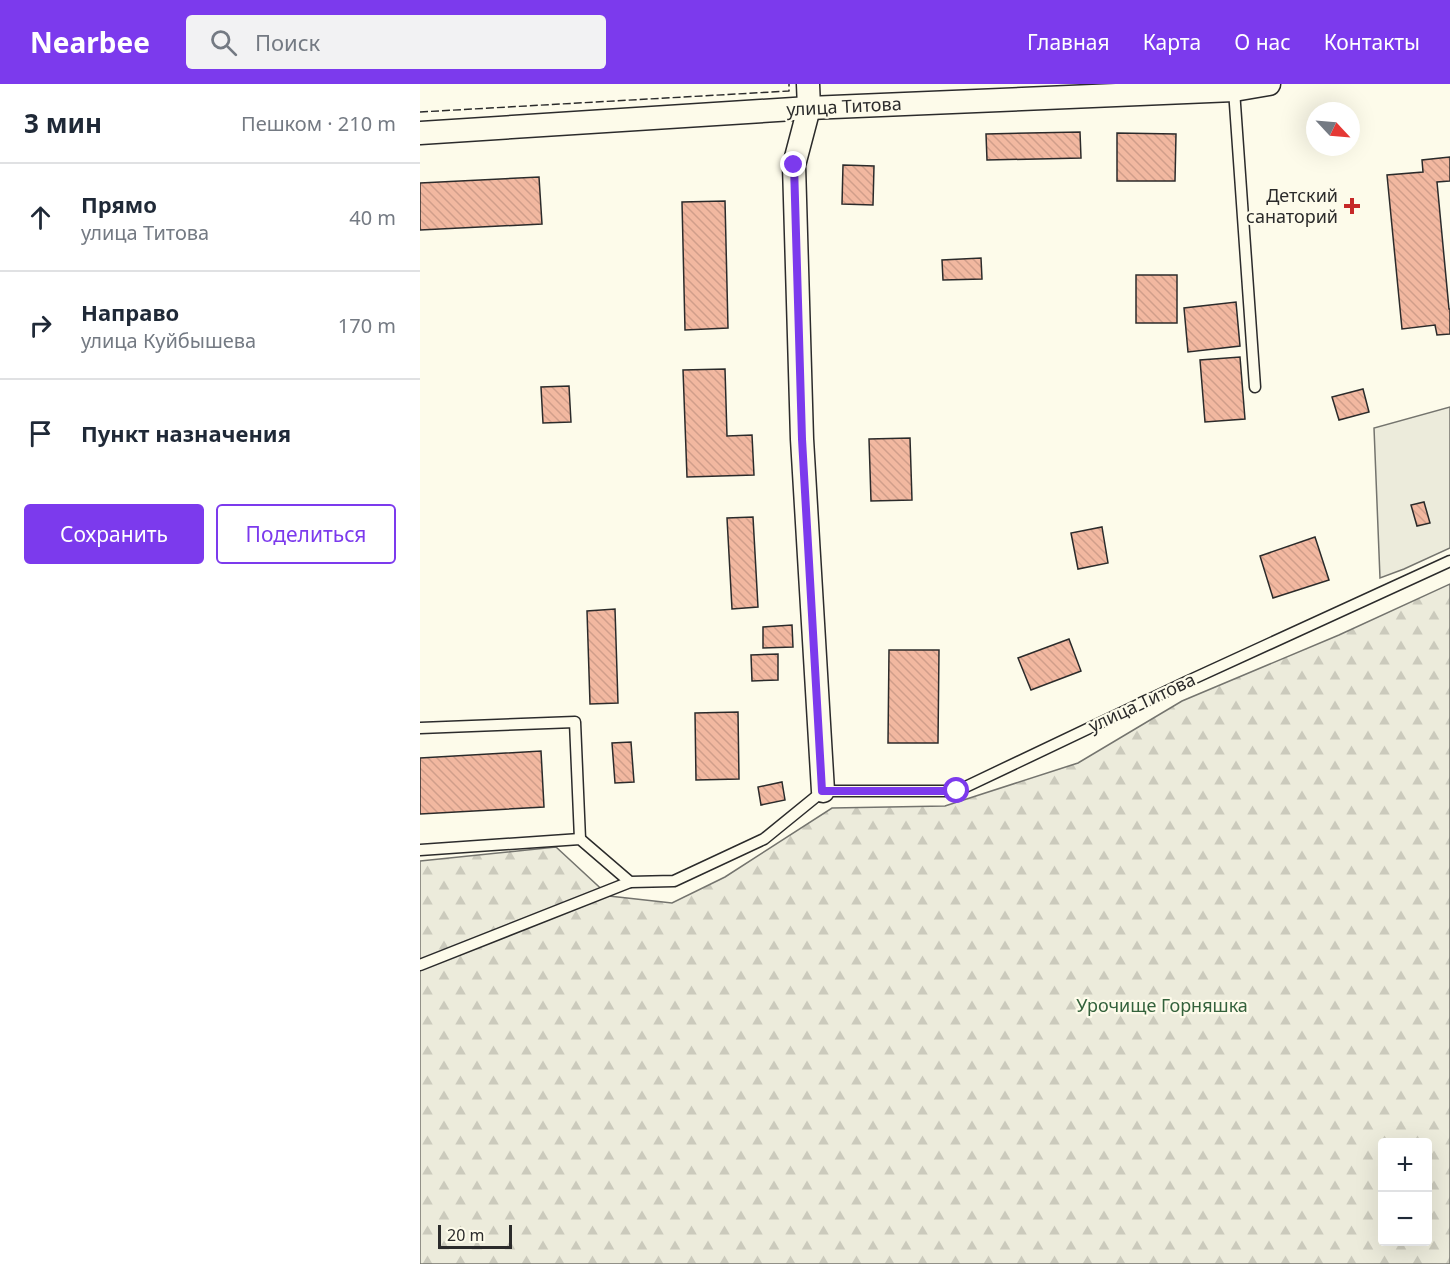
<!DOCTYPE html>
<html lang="ru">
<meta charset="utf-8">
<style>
body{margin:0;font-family:"Noto Sans",sans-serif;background:#f2f2f3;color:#1f2937}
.controls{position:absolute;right:18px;bottom:18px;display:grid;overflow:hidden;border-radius:6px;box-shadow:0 6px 24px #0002}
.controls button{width:54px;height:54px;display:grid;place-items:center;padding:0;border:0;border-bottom:2px solid #e0e1e3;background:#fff;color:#1f2937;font:30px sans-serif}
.compass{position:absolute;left:886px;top:18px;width:54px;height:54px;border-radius:50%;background:#fff;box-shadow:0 6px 24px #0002;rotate:116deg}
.scale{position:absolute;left:18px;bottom:15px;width:74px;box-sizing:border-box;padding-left:6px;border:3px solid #2b2b2b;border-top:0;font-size:16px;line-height:21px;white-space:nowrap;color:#2b2b2b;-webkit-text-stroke:4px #fdfbea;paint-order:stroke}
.stop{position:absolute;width:18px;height:18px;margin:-14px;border:4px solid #7c3aed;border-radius:50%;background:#fff}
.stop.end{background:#7c3aed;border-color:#fff;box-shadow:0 2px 6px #0008}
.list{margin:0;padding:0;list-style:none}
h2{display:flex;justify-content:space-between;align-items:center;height:78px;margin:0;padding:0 24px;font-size:26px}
h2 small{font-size:20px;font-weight:400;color:#747a83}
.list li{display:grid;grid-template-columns:39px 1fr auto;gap:18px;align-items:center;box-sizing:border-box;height:108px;padding:0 24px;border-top:2px solid #e0e1e3}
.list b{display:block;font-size:22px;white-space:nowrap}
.list p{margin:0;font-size:20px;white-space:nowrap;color:#747a83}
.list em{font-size:20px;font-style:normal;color:#747a83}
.actions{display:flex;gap:12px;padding:18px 24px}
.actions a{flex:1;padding:14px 0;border:2px solid #7c3aed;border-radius:6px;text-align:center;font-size:21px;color:#7c3aed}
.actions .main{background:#7c3aed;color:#fff}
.icon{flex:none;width:33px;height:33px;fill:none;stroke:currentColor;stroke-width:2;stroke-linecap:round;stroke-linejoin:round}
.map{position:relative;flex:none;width:1030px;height:1180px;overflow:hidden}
header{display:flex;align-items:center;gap:36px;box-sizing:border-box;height:84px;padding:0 30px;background:#7c3aed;color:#fff}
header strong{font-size:28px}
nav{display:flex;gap:33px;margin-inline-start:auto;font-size:21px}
.search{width:420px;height:54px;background:#f2f2f3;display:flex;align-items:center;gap:15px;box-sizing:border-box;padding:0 21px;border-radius:6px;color:#747a83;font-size:22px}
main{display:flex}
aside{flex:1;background:#fff}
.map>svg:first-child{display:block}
.green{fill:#ecebdb;stroke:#74746e;stroke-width:1.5}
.forest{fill:url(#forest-firs);stroke:#74746e;stroke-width:1.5;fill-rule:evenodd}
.building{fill:url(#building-back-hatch);stroke:#2b2b2b;stroke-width:1.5}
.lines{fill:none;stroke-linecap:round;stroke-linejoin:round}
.service-casing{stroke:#2b2b2b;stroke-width:13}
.minor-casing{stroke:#2b2b2b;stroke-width:25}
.service{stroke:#fdfbea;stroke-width:10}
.minor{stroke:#fdfbea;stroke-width:22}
.fence{stroke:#2b2b2b;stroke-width:1.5;stroke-dasharray:8 3;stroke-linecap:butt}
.route{stroke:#7c3aed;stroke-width:8}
.poi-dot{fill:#c62828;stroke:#fdfbea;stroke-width:2}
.labels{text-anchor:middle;stroke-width:4.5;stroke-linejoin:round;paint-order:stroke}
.street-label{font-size:18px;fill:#2b2b2b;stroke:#fdfbea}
.poi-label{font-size:18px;fill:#2b2b2b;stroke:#fdfbea;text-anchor:end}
.park-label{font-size:18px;fill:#34623c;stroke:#fdfbea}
</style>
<header>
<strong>Nearbee</strong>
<div class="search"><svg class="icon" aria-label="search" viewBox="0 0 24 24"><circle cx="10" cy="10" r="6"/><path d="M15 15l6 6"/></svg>Поиск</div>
<nav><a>Главная</a><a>Карта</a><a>О нас</a><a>Контакты</a></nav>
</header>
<main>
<aside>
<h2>3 мин<small>Пешком · 210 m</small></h2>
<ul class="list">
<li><svg class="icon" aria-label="ahead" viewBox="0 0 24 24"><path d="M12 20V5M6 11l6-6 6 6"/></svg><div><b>Прямо</b><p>улица Титова</p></div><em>40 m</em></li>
<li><svg class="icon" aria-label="right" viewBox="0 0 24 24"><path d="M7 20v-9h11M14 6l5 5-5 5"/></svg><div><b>Направо</b><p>улица Куйбышева</p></div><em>170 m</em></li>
<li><svg class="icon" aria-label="arrive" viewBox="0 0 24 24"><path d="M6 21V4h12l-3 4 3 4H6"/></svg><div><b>Пункт назначения</b></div></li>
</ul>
<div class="actions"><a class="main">Сохранить</a><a>Поделиться</a></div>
</aside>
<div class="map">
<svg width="1030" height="1180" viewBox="0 0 1030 1180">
<defs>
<pattern id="forest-firs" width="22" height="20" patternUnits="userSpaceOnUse" patternTransform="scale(1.5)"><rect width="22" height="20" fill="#ecebdb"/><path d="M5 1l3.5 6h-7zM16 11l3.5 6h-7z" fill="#cbcabc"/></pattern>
<pattern id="building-back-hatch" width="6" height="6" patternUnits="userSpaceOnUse" patternTransform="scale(1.5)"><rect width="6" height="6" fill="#f2b8a0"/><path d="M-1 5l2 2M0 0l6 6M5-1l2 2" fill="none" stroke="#d09e8a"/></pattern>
</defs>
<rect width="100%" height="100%" fill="#fdfbea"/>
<path class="green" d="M1030,323V464L984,485L960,494L954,344Z"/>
<path class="forest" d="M1030,500V1180H0V777L136,763L189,812L252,819L305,793L412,724L525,722L658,679L762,617L919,551ZM962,1058H1008V1158H962Z"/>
<g class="building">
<path d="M660,48L661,74L567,76L566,50Z"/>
<path d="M697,49L756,50L755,97H697Z"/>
<path d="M1030,73V97L1017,98L1029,225H1030V250L1017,251L1015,241L982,245L967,91L1003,88L1002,76Z"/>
<path d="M423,81L454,82L453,121L422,120Z"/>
<path d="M119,93L122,140L0,146V99Z"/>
<path d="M305,117L308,244L265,246L262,118Z"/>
<path d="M561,174L562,195L523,196L522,176Z"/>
<rect x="716" y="191" width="41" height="48"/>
<path d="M816,218L820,262L768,268L764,224Z"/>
<path d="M820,273L825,335L785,338L780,276Z"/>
<path d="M305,285L307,352L332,351L334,391L267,393L263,286Z"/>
<path d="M149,302L151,338L123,339L121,303Z"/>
<path d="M943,305L949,328L919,336L912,313Z"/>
<path d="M490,354L492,416L451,417L449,355Z"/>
<path d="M1004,418L1010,439L997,442L991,421Z"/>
<path d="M333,433L338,523L312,525L307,434Z"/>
<path d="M682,443L688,479L658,485L651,449Z"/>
<path d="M895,453L909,496L853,514L840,472Z"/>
<path d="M195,525L198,619L170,620L167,527Z"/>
<path d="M372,541L373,563L343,564V543Z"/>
<path d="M649,555L661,587L611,606L598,574Z"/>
<path d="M469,566H519L518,659H468Z"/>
<path d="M358,570V596L332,597L331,571Z"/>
<path d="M318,628L319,695L276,696L275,629Z"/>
<path d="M211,658L214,698L195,699L192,659Z"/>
<path d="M121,667L124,723L0,730V674Z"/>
<path d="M362,698L365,716L341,721L338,703Z"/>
</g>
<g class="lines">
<defs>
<g id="service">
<path d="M814,6L835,303"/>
<path d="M0,644L155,638L160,755"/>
<path d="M0,766L160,755L210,798L254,797L344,755L403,707H537L766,598L1030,477"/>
<path d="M0,881L210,798"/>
</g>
<g id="minor">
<path d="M388,0L389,24L374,81L382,355L403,707"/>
<path d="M0,49L389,24L814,6L849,0"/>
</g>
</defs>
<use href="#service" class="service-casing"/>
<use href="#minor" class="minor-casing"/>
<use href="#service" class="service"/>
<use href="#minor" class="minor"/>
<path class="fence" d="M0,28L369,7V0"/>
</g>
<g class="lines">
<path class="route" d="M374,81L382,355L402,707H537"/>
</g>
<path class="poi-dot" d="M929 113h6v6h6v6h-6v6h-6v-6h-6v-6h6z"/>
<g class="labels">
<g class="street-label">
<text transform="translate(424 23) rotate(-3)" y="6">улица Титова</text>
<text transform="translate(722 619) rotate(-25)" y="6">улица Титова</text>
</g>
<g class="poi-label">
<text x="918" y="118">Детский<tspan x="918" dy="21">санаторий</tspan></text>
</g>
<g class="park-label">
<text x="742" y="928">Урочище Горняшка</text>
</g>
</g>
</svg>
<div class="controls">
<button>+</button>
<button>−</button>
</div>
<svg class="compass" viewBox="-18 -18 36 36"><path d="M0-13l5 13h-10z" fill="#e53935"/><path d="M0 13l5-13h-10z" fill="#747a83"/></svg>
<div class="scale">20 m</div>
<div class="stop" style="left:537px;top:707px"></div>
<div class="stop end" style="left:374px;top:81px"></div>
</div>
</main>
